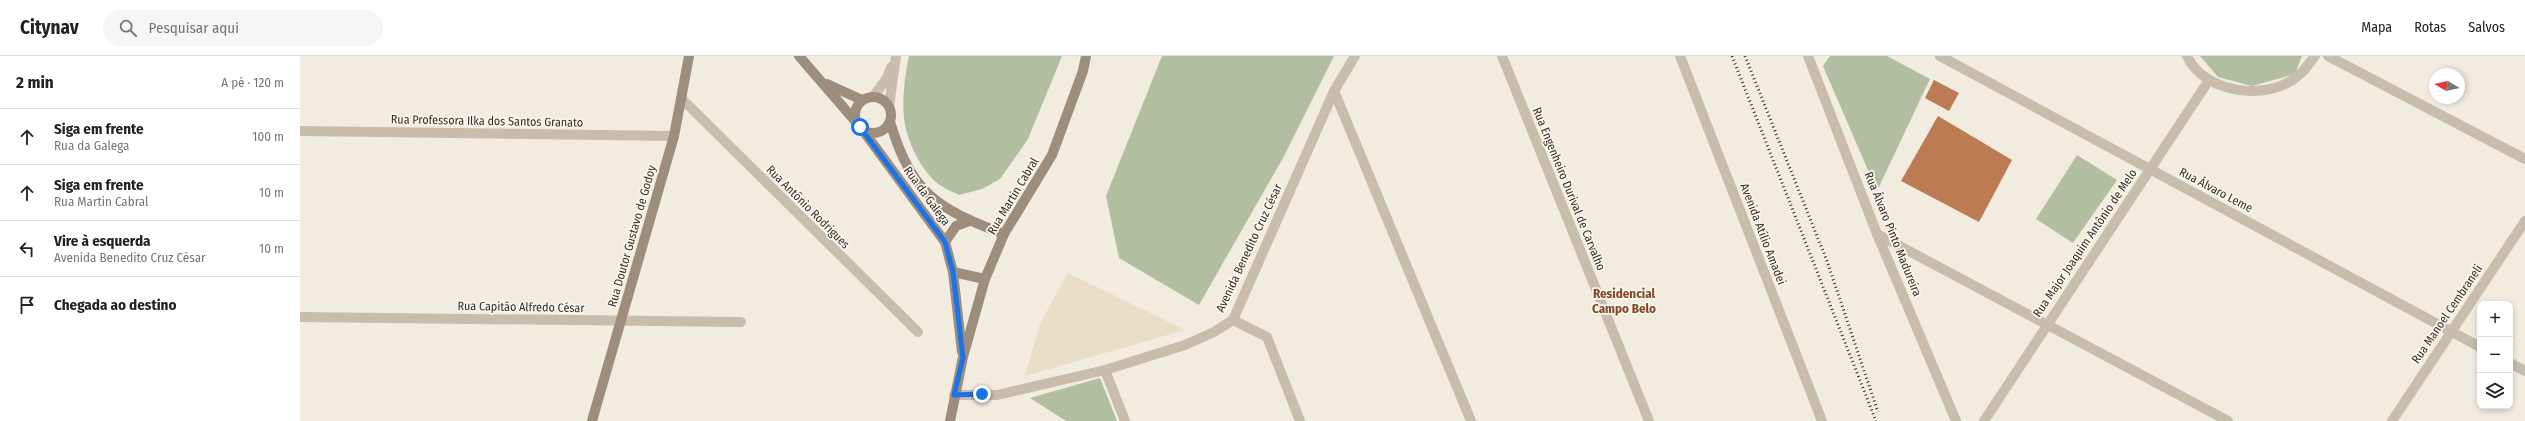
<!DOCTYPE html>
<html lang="pt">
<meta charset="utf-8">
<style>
body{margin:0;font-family:"Fira Sans Condensed",sans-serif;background:#f6f6f6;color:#222}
.controls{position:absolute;right:12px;bottom:12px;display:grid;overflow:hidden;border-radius:8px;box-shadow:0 2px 6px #0003}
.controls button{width:36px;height:36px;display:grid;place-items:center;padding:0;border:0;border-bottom:1px solid #e0e0e0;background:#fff;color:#222;font:20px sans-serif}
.compass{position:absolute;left:2129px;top:12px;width:36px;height:36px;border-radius:50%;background:#fff;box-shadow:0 2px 6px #0003;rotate:279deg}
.stop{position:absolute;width:12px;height:12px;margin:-9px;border:3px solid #1a73e8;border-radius:50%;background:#fff}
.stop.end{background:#1a73e8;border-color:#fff;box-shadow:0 1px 4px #0008}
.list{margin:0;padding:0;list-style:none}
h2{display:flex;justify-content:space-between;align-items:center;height:52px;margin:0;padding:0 16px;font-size:17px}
h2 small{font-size:13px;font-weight:400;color:#767676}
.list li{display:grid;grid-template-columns:26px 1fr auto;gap:12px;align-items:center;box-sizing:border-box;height:56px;padding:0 16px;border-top:1px solid #e0e0e0}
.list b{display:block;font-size:15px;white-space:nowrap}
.list p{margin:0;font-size:13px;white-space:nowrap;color:#767676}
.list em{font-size:13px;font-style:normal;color:#767676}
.icon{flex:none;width:22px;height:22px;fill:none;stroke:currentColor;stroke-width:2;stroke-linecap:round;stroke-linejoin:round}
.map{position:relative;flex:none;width:2225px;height:365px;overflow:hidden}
header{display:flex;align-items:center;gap:24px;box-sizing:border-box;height:56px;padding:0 20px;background:#fff;border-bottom:1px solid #e0e0e0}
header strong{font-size:19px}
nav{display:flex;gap:22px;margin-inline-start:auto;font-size:14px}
.search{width:280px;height:36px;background:#f6f6f6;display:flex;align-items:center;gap:10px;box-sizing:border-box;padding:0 14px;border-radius:22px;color:#767676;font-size:15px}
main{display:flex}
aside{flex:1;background:#fff}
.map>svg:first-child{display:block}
.green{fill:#b1bfa0}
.plaza{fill:#e8dec8}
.building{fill:#bc7b52}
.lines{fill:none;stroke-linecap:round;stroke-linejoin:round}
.street{stroke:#c8bdac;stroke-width:10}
.secondary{stroke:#9c8d7d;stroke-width:10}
.rail{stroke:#37302a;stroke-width:3;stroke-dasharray:1 3;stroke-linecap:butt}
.route{stroke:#1a73e8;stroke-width:5}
.labels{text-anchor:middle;stroke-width:3.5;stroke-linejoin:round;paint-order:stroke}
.street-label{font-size:12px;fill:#37302a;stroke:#f9f5ec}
.neighbourhood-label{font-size:13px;font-weight:bold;fill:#804a2a;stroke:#f9f5ec}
</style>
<header>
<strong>Citynav</strong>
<div class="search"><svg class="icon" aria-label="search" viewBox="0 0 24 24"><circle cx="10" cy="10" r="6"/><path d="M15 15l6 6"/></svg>Pesquisar aqui</div>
<nav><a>Mapa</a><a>Rotas</a><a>Salvos</a></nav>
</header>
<main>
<aside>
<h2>2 min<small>A pé · 120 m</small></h2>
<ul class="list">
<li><svg class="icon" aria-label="ahead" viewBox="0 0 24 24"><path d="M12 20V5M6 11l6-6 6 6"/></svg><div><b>Siga em frente</b><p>Rua da Galega</p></div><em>100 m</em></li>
<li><svg class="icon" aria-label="ahead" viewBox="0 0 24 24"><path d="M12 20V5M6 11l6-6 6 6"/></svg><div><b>Siga em frente</b><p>Rua Martin Cabral</p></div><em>10 m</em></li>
<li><svg class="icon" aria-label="left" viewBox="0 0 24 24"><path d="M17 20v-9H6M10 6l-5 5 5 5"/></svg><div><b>Vire à esquerda</b><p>Avenida Benedito Cruz César</p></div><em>10 m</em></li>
<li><svg class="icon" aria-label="arrive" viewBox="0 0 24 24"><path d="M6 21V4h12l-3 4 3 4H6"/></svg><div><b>Chegada ao destino</b></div></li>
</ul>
</aside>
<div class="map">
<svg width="2225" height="365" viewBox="0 0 2225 365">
<rect width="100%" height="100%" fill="#f1ebe0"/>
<g class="green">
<path d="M609,0H762L728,83L700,123L682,133L659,139C653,136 645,133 640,129C622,117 606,84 604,62C602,42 605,19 609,0Z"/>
<path d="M862,0H1034L983,102L899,249L819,202L806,140Z"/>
<path d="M1530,0H1587L1630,23L1577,135L1523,10Z"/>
<path d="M1900,0H2002L1995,18L1952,30L1918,21Z"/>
<path d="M1777,99L1817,124L1773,187L1736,163Z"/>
<path d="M800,322L817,365H766L730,342Z"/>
</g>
<path class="plaza" d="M768,217L885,274L725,320L740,268Z"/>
<g class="building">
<path d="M1634,24L1659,37L1649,55L1625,42Z"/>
<path d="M1638,60L1712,104L1679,166L1601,125Z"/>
</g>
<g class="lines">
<g class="street">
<path d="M1202,0L1349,365"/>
<path d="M1380,0L1522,365"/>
<path d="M1508,0L1577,178L1656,365"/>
<path d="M1640,0L2180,291"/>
<path d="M1887,0C1904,38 1969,46 1999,19C2005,14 2010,6 2015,0"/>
<path d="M2028,0L2225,103"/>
<path d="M1034,35L1171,365"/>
<path d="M573,41L587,22L591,11"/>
<path d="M382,43L618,276"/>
<path d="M589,50L596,0"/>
<path d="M0,75L374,80"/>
<path d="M1577,178L1928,365"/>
<path d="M0,261L441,266"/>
<path d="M933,264L967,281L1000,365"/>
<path d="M2210,307L2225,315"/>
<path d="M805,314L825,365"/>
<path d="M654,339H697L805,314L885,289L914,276L933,264L1034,35L1055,0"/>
<path d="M1684,365L1909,24"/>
<path d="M2092,365L2225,165"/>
</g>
<g class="secondary">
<path d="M499,0L556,66"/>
<path d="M527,28L562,44"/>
<circle cx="573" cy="59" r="18"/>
<path d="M590,66C612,138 636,152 704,178"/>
<path d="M562,73L645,186L653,216L662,296"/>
<path d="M645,186L656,170L669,165"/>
<path d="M653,216L685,223"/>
<path d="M292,365L374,80L389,0"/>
<path d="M650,365L663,301L685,223L704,178L752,99L783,15L786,0"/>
</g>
<g class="rail">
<path d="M1432,0L1576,365"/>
<path d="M1445,0L1527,205L1578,356"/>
</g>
</g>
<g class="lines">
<path class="route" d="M560,71L645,186L653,216L663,302L654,339L682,338"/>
</g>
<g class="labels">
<g class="street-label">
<text transform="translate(187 65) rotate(1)" y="4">Rua Professora Ilka dos Santos Granato</text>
<text transform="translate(1269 133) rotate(68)" y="4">Rua Engenheiro Durival de Carvalho</text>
<text transform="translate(1916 134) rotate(28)" y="4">Rua Álvaro Leme</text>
<text transform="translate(627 140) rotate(54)" y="4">Rua da Galega</text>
<text transform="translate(713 140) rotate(-59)" y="4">Rua Martin Cabral</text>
<text transform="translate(508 151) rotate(45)" y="4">Rua Antônio Rodrigues</text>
<text transform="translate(1463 178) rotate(69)" y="4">Avenida Atílio Amadei</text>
<text transform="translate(1593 178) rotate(68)" y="4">Rua Álvaro Pinto Madureira</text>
<text transform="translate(332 180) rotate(-74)" y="4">Rua Doutor Gustavo de Godoy</text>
<text transform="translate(1785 187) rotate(-56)" y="4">Rua Major Joaquim Antônio de Melo</text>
<text transform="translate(949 192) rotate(-65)" y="4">Avenida Benedito Cruz César</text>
<text transform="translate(221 251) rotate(1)" y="4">Rua Capitão Alfredo César</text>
<text transform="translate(2147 258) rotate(-56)" y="4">Rua Manoel Cembraneli</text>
</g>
<g class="neighbourhood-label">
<text x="1324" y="242">Residencial<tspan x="1324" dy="15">Campo Belo</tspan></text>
</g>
</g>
</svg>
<div class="controls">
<button>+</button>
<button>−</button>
<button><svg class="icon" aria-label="layers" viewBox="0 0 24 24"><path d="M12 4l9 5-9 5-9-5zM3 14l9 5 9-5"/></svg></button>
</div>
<svg class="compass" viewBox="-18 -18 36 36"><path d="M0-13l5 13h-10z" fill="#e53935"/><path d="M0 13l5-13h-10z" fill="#767676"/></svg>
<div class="stop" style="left:560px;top:71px"></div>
<div class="stop end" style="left:682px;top:338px"></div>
</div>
</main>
